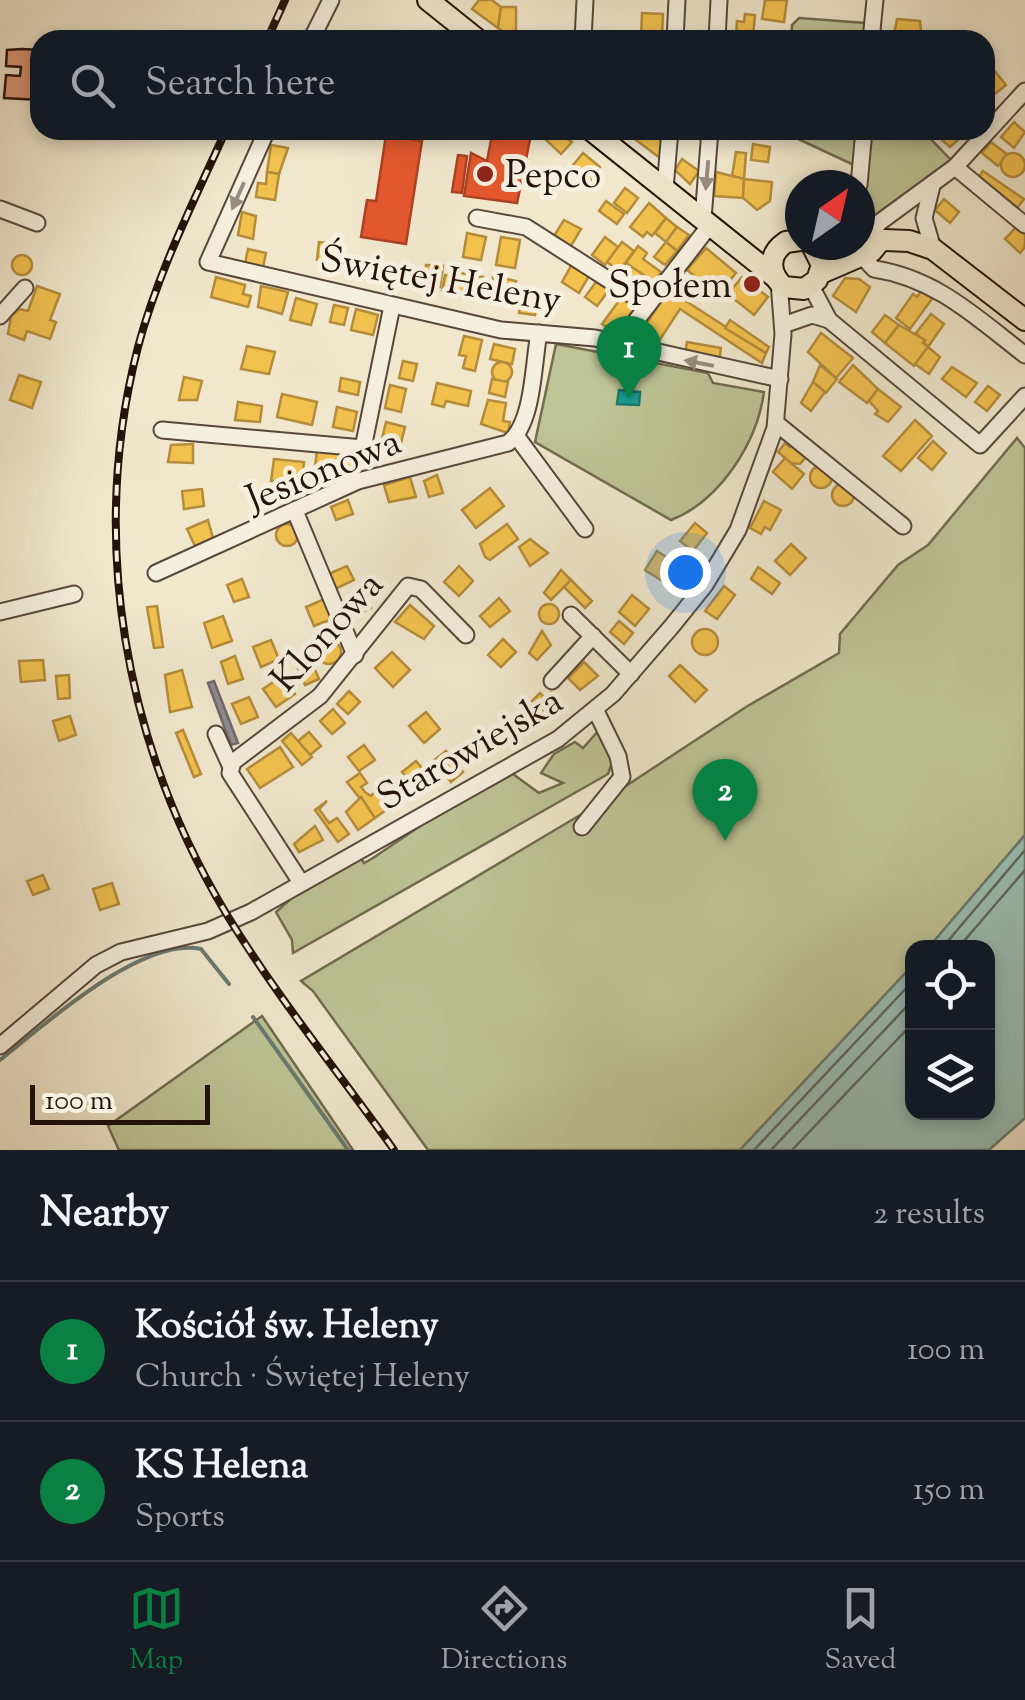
<!DOCTYPE html>
<meta charset="utf-8">
<style>
body{margin:0;font-family:"Sorts Mill Goudy",serif;background:#20242c;color:#f1f3f6}
.controls{position:absolute;right:30px;bottom:30px;display:grid;overflow:hidden;border-radius:20px;box-shadow:0 5px 15px #0003}
.controls button{width:90px;height:90px;display:grid;place-items:center;padding:0;border:0;border-bottom:2px solid #363941;background:#171b24;color:#f1f3f6;font:50px sans-serif}
.compass{position:absolute;left:785px;top:170px;width:90px;height:90px;border-radius:50%;background:#171b24;box-shadow:0 5px 15px #0003;rotate:34deg}
.scale{position:absolute;left:30px;bottom:25px;width:180px;box-sizing:border-box;padding-left:10px;border:5px solid #25120a;border-top:0;font-size:28px;line-height:35px;white-space:nowrap;color:#25120a;-webkit-text-stroke:8px #f5efde;paint-order:stroke}
.you{position:absolute;left:685px;top:572px;width:35px;height:35px;margin:-25px;border:8px solid #fff;border-radius:50%;background:#1a73e8;box-shadow:0 0 0 15px #1a73e833}
.badge{display:grid;place-items:center;width:65px;height:65px;border-radius:50%;background:#0b8043;color:#fff;font-size:32px;font-weight:700}
.pin{position:absolute;translate:-50% -82px;filter:drop-shadow(0 2px 5px #0008)}
.pin::after{content:'';position:absolute;top:52px;width:35px;height:30px;background:inherit;clip-path:polygon(0 0,100% 0,50% 100%)}
.list{margin:0;padding:0;list-style:none}
h2{display:flex;justify-content:space-between;align-items:center;height:130px;margin:0;padding:0 40px;font-size:42px}
h2 small{font-size:32px;font-weight:400;color:#9ea1a6}
.list li{display:grid;grid-template-columns:65px 1fr auto;gap:30px;align-items:center;box-sizing:border-box;height:140px;padding:0 40px;border-top:2px solid #363941}
.list b{display:block;font-size:38px;white-space:nowrap}
.list p{margin:0;font-size:32px;white-space:nowrap;color:#9ea1a6}
.list em{font-size:32px;font-style:normal;color:#9ea1a6}
.icon{flex:none;width:55px;height:55px;fill:none;stroke:currentColor;stroke-width:2;stroke-linecap:round;stroke-linejoin:round}
.map{position:relative;flex:none;width:1025px;height:1150px;overflow:hidden}
.search{position:absolute;background:#171b24;box-shadow:0 5px 15px #0003;left:30px;right:30px;top:30px;height:110px;display:flex;align-items:center;gap:25px;box-sizing:border-box;padding:0 35px;border-radius:30px;color:#9ea1a6;font-size:38px}
.sheet{height:410px;background:#171b24}
nav{display:flex;justify-content:space-around;align-items:center;box-sizing:border-box;height:140px;border-top:2px solid #363941;background:#171b24;font-size:28px;color:#9ea1a6}
nav a{display:grid;justify-items:center;gap:5px}
nav .on{color:#0b8043}
.map>svg:first-child{display:block}
.green{fill:#bdc495;stroke:#716b50;stroke-width:2.5}
.water{fill:#9ac0b6;stroke:#6b7a71;stroke-width:2.5}
.homes{fill:#f2c14e;stroke:#b48c3a;stroke-width:2.5}
.shops{fill:#e4572e;stroke:#ab4223;stroke-width:2.5}
.public{fill:#17a398;stroke:#1b786d;stroke-width:2.5}
.industry{fill:#8d8d92;stroke:#6e6869;stroke-width:2.5}
.lines{fill:none;stroke-linecap:round;stroke-linejoin:round}
.shore{stroke:#606960;stroke-width:2.5}
.stream{stroke:#6b7a71;stroke-width:4}
.building{fill:#dc9777;stroke:#25120a;stroke-width:2.5}
.minor-casing{stroke:#58473b;stroke-width:19}
.major-casing{stroke:#25120a;stroke-width:24}
.minor{stroke:#f5efde;stroke-width:15}
.major{stroke:#f0e7cd;stroke-width:20}
.rail-casing{stroke:#25120a;stroke-width:8}
.rail{stroke:#f5efde;stroke-width:4;stroke-dasharray:11;stroke-linecap:butt}
.oneway{fill:#978c7f}
.poi-dot{fill:#8f2418;stroke:#f5efde;stroke-width:4}
.labels{text-anchor:middle;stroke-width:10;stroke-linejoin:round;paint-order:stroke}
.poi-label{font-size:38px;fill:#25120a;stroke:#f5efde;text-anchor:start}
.street-label{font-size:38px;fill:#25120a;stroke:#f5efde}
</style>
<div class="map">
<svg width="1025" height="1150" viewBox="0 0 1025 1150">
<rect width="100%" height="100%" fill="#f0e7cd"/>
<filter id="stains"><feTurbulence type="fractalNoise" baseFrequency=".002" numOctaves="4"/><feColorMatrix values="0 0 0 0 .2 0 0 0 0 .09 0 0 0 0 .02 0 0 0 .5 -.17"/></filter>
<radialGradient id="worn" r=".72"><stop offset=".6" stop-color="#630" stop-opacity="0"/><stop offset="1" stop-color="#630" stop-opacity=".3"/></radialGradient>
<g class="green">
<path d="M799,18L865,23L866,40H791L792,25Z"/>
<path d="M859,130L856,166L783,132L784,130Z"/>
<path d="M868,130H932L928,136L951,160L874,216L861,195Z"/>
<path d="M556,344L708,373L713,383L764,392C757,443 720,501 671,520L535,442Z"/>
<path d="M1017,438L1025,448V835L929,947L912,948V966L740,1150H428L313,991L301,981L597,805L746,707L839,653L840,634L898,565L928,545Z"/>
<path d="M600,729L612,763L608,774L293,953L292,940L276,912L302,889L360,857L364,863L373,858L432,818L513,774L539,793L563,783L541,773L554,754L575,742L583,748Z"/>
<path d="M262,1016L353,1150H119L108,1126Z"/>
</g>
<path class="water" d="M1025,835V1118L989,1150H740L912,966V1112H988V948L929,947Z"/>
<g class="homes">
<path d="M479,0H492L501,7L498,28L472,9Z"/>
<path d="M765,0H787L784,22L762,19Z"/>
<path d="M501,7H516V40L498,28Z"/>
<path d="M642,13L663,14L662,39L641,38Z"/>
<path d="M745,14L755,15L753,36L736,35L737,21L744,22Z"/>
<path d="M897,19L920,21L922,40H893Z"/>
<path d="M993,69L1006,85L986,101L985,76Z"/>
<path d="M1014,122L1025,132L1014,148L1001,137Z"/>
<path d="M553,130L572,142L561,154L545,139Z"/>
<path d="M634,130H665L664,161L632,137Z"/>
<path d="M937,130H960L961,137L950,147L934,133Z"/>
<path d="M991,142L1008,155L998,166L982,153Z"/>
<path d="M753,144L770,147L768,162L751,160Z"/>
<path d="M271,145L288,148L279,174L267,172Z"/>
<path d="M736,152L746,153L744,179L732,176Z"/>
<path d="M583,153L600,167L589,186L569,170Z"/>
<circle cx="1013" cy="165" r="12"/>
<path d="M682,159L699,171L690,184L675,170Z"/>
<path d="M983,171L1024,199L1017,208L978,178Z"/>
<path d="M267,172L279,174L275,200L256,197L258,183L266,184Z"/>
<path d="M716,172L744,179L743,198L714,196Z"/>
<path d="M744,179L772,182L770,201L757,210L748,202L743,198Z"/>
<path d="M625,188L638,198L627,213L614,203Z"/>
<path d="M944,199L959,212L950,223L935,210Z"/>
<path d="M606,201L624,214L617,224L599,211Z"/>
<path d="M649,203L666,218L652,236L647,232L643,237L630,227Z"/>
<path d="M242,212L256,216L253,239L238,235Z"/>
<path d="M666,218L677,227L666,242L655,233Z"/>
<path d="M564,220L581,229L571,246L554,236Z"/>
<path d="M1018,225L1025,231V247L1020,253L1005,239Z"/>
<path d="M677,227L689,235L677,251L666,242Z"/>
<path d="M467,233L486,237L481,260L463,257Z"/>
<path d="M501,237L520,240L515,268L496,265Z"/>
<path d="M605,237L618,247L605,265L592,255Z"/>
<path d="M319,242L344,245L341,263L317,260Z"/>
<path d="M622,242L634,251L619,271L607,262Z"/>
<path d="M666,242L677,251L665,265L654,257Z"/>
<path d="M638,246L647,253L643,259L661,272L654,282L626,263Z"/>
<path d="M706,248L736,273L720,293L713,289L718,283L710,276L701,281L687,270Z"/>
<path d="M248,249L266,253L263,267L245,264Z"/>
<circle cx="22" cy="265" r="10"/>
<path d="M626,263L654,282L645,294L621,272Z"/>
<path d="M426,265L443,266L440,287L423,284Z"/>
<path d="M571,266L589,276L579,293L562,282Z"/>
<path d="M452,271L483,277L473,301L442,291L445,275L451,276Z"/>
<path d="M493,276L516,281L511,305L492,302Z"/>
<path d="M216,277L245,285L243,294L251,296L248,307L211,297Z"/>
<path d="M742,277L768,297L754,315L728,294Z"/>
<path d="M845,278L859,279L870,287L856,312L833,296Z"/>
<path d="M596,282L609,290L597,306L585,297Z"/>
<path d="M37,286L60,294L50,320L56,322L50,339L27,331L24,340L8,334L11,316L19,309L28,311Z"/>
<path d="M261,286L288,292L282,314L258,307Z"/>
<path d="M923,288L934,296L910,329L896,318L913,294L917,297Z"/>
<path d="M669,290L766,353L762,363L680,309L655,347L638,336Z"/>
<path d="M522,297L538,299L535,315L519,313Z"/>
<path d="M296,298L317,304L311,325L290,320Z"/>
<path d="M621,298L635,308L616,334L602,324Z"/>
<path d="M334,305L348,308L344,325L330,322Z"/>
<path d="M356,309L378,315L373,335L351,330Z"/>
<path d="M931,314L944,324L928,347L916,333Z"/>
<path d="M885,315L899,325L885,343L872,332Z"/>
<path d="M730,320L769,347L766,353L725,328Z"/>
<path d="M899,325L925,340L923,343L928,347L914,366L885,343Z"/>
<path d="M821,333L853,358L836,378L808,352Z"/>
<path d="M464,336L482,340L475,371L463,368L466,356L459,355Z"/>
<path d="M687,342L721,348L719,362L685,355Z"/>
<path d="M494,344L515,349L512,364L490,359Z"/>
<path d="M247,346L275,352L269,374L241,369Z"/>
<path d="M928,347L940,357L929,374L915,364Z"/>
<path d="M403,361L417,364L413,381L399,378Z"/>
<circle cx="502" cy="372" r="10"/>
<path d="M820,365L837,379L826,393L813,382Z"/>
<path d="M853,365L878,389L867,403L839,382Z"/>
<path d="M952,367L977,383L966,397L942,379Z"/>
<path d="M19,375L41,382L32,408L10,400Z"/>
<path d="M184,377L202,381L197,400H179Z"/>
<path d="M341,378L360,382L358,395L339,391Z"/>
<path d="M492,379L508,382L505,397L489,393Z"/>
<path d="M813,382L825,392L811,411L801,403Z"/>
<path d="M437,383L471,391L468,406L446,401L444,407L432,404Z"/>
<path d="M390,385L406,389L401,412L385,408Z"/>
<path d="M988,386L1000,395L987,411L975,402Z"/>
<path d="M878,389L901,407L888,422L875,414L878,411L869,401Z"/>
<path d="M282,394L317,402L312,425L277,417Z"/>
<path d="M488,400L506,403L503,421L510,422L508,433L481,424Z"/>
<path d="M238,402L262,406L260,422L235,420Z"/>
<path d="M337,407L357,412L353,431L333,427Z"/>
<path d="M915,420L932,436L901,471L883,456Z"/>
<path d="M386,422L405,427L400,447L381,443Z"/>
<path d="M933,441L946,453L932,470L918,458Z"/>
<path d="M785,443L790,447L793,443L808,455L800,464L791,463L778,452Z"/>
<path d="M193,444V463L168,462L171,445Z"/>
<path d="M317,449L356,455L357,469L329,466L327,491L312,497Z"/>
<path d="M785,458L804,474L792,489L773,472Z"/>
<path d="M274,459L304,462L302,480L271,481Z"/>
<circle cx="821" cy="477" r="11"/>
<path d="M437,475L443,493L429,497L424,481Z"/>
<path d="M410,477L416,497L389,502L384,485Z"/>
<circle cx="843" cy="495" r="11"/>
<path d="M490,488L504,506L476,528L462,510Z"/>
<path d="M202,489L204,506L184,509L182,491Z"/>
<path d="M348,500L353,514L336,520L331,507Z"/>
<path d="M764,501L781,510L770,530L765,527L761,534L750,528Z"/>
<path d="M208,520L213,538L195,546L187,529Z"/>
<path d="M695,523L707,533L693,551L680,541Z"/>
<circle cx="287" cy="535" r="11"/>
<path d="M507,524L518,539L490,560L485,557L480,544Z"/>
<path d="M530,539L548,553L530,566L519,547Z"/>
<path d="M791,544L806,558L790,575L775,561Z"/>
<path d="M657,551L685,569L672,587L645,570Z"/>
<path d="M347,566L354,580L333,590L326,575Z"/>
<path d="M459,566L473,581L459,596L444,582Z"/>
<path d="M758,567L780,583L772,594L751,579Z"/>
<path d="M561,570L571,580L551,600L544,593Z"/>
<path d="M242,579L249,597L234,602L227,585Z"/>
<path d="M571,580L592,601L585,608L564,587Z"/>
<path d="M724,586L735,595L717,619L705,611Z"/>
<path d="M365,595L371,608L342,621L336,608Z"/>
<path d="M632,595L649,609L635,626L619,612Z"/>
<path d="M327,598L335,618L314,626L306,607Z"/>
<path d="M499,598L510,611L490,627L480,616Z"/>
<circle cx="549" cy="614" r="10"/>
<path d="M410,605L434,626L424,639L395,622Z"/>
<path d="M157,606L163,647L154,648L147,607Z"/>
<path d="M223,616L232,641L212,648L204,623Z"/>
<path d="M619,621L633,633L624,644L610,632Z"/>
<circle cx="705" cy="642" r="13"/>
<path d="M542,631L551,645L537,660L529,653Z"/>
<path d="M503,639L516,652L501,667L488,655Z"/>
<path d="M271,640L279,659L261,667L253,647Z"/>
<circle cx="329" cy="652" r="12"/>
<path d="M392,652L410,670L393,687L375,668Z"/>
<path d="M235,656L243,679L228,684L221,662Z"/>
<path d="M43,660L45,680L21,682L19,661Z"/>
<path d="M311,660L319,679L305,685L297,666Z"/>
<path d="M584,662L598,676L580,690L568,678Z"/>
<path d="M680,665L707,690L695,702L669,676Z"/>
<path d="M182,670L192,707L170,712L165,675Z"/>
<path d="M69,675L70,698L58,699L56,676Z"/>
<path d="M282,676L295,694L276,707L263,689Z"/>
<path d="M349,691L360,702L348,714L337,704Z"/>
<path d="M551,692L564,706L551,720L532,701L540,693L545,698Z"/>
<path d="M249,697L258,717L241,724L232,704Z"/>
<path d="M333,709L345,723L332,734L320,721Z"/>
<path d="M426,712L440,729L424,743L409,726Z"/>
<path d="M70,716L76,735L59,741L53,721Z"/>
<path d="M183,730L201,774L194,777L176,733Z"/>
<path d="M309,732L321,746L310,755L298,741Z"/>
<path d="M291,733L312,757L302,765L282,741Z"/>
<path d="M364,745L375,760L359,771L348,757Z"/>
<path d="M280,747L293,767L260,788L247,769Z"/>
<path d="M446,751L463,772L451,782L433,761Z"/>
<path d="M416,761L427,774L412,785L402,772Z"/>
<path d="M360,773L367,783L361,787L365,792L371,796L380,787L393,805L375,818L347,782Z"/>
<path d="M361,797L375,818L358,830L346,812Z"/>
<path d="M327,801L319,809L329,823L337,818L349,834L338,842L315,810Z"/>
<path d="M315,826L323,840L299,852L294,844Z"/>
<path d="M43,875L49,889L33,895L27,881Z"/>
<path d="M112,883L119,904L100,910L93,889Z"/>
</g>
<g class="shops">
<path d="M493,130H532L517,203L464,196L471,153L487,161Z"/>
<path d="M386,135L422,141L406,244L361,237L367,200L376,201Z"/>
<path d="M458,155L467,156L462,193L452,192Z"/>
</g>
<path class="public" d="M619,390L640,392L639,405L617,404Z"/>
<path class="industry" d="M214,681L238,743L231,745L208,683Z"/>
<g class="lines">
<g class="shore">
<path d="M942,948L1025,850"/>
<path d="M958,948L1025,870"/>
<path d="M754,1150L912,982"/>
<path d="M771,1150L912,1001"/>
<path d="M792,1150L912,1024"/>
</g>
<g class="stream">
<path d="M253,1017L348,1150"/>
<path d="M0,1060C44,1025 142,936 201,949L229,984"/>
</g>
</g>
<path class="building" d="M22,49L40,50V100L4,98L6,75L20,76L21,67L6,66L7,50Z"/>
<g class="lines">
<defs>
<g id="minor">
<path d="M311,40L331,0"/>
<path d="M583,40L585,0"/>
<path d="M675,40L677,0"/>
<path d="M717,40L719,0"/>
<path d="M871,40L875,0"/>
<path d="M267,130L208,262L501,330L595,338L780,379"/>
<path d="M955,167L1025,225"/>
<path d="M859,185L864,130"/>
<path d="M932,186L924,218L933,249"/>
<path d="M665,189L670,130"/>
<path d="M0,209L37,223"/>
<path d="M477,218L526,227L648,305"/>
<path d="M703,219L710,130"/>
<path d="M867,237L880,222L955,167L1025,91"/>
<path d="M861,255L874,269C936,278 977,318 1025,355"/>
<path d="M811,286L829,320L980,445L1025,396"/>
<path d="M0,316L25,288"/>
<path d="M789,323L812,315L829,320"/>
<path d="M618,344L710,225"/>
<path d="M776,423L903,526"/>
<path d="M162,430L363,448L392,306"/>
<path d="M517,437L585,529"/>
<path d="M295,511L355,655"/>
<path d="M156,573L358,481L508,443C534,424 533,363 539,333"/>
<path d="M0,612L74,594"/>
<path d="M571,615L631,674"/>
<path d="M552,681L593,636"/>
<path d="M216,734L231,767"/>
<path d="M582,827L622,777L618,756L596,711"/>
<path d="M300,881L230,773L233,762L320,696L408,586L421,589L466,635"/>
<path d="M0,1046L96,965L121,952L208,931L251,912L558,739L613,694L672,626L705,585L738,530L775,428L783,334L779,282"/>
</g>
<g id="major">
<path d="M428,0L478,40"/>
<path d="M591,130L775,277"/>
<path d="M860,239L909,241L933,249L1025,320"/>
<path d="M800,240L786,242C768,254 768,273 784,287L804,289L817,280L822,265L812,245"/>
<path d="M821,273L872,251L880,241"/>
</g>
</defs>
<use href="#minor" class="minor-casing"/>
<use href="#major" class="major-casing"/>
<use href="#minor" class="minor"/>
<use href="#major" class="major"/>
<defs>
<g id="rail">
<path d="M267,40L285,0"/>
<path d="M226,130C194,201 158,272 138,347C88,541 125,746 227,915C277,997 339,1073 394,1150"/>
</g>
</defs>
<use href="#rail" class="rail-casing"/>
<use href="#rail" class="rail"/>
</g>
<defs><path id="oneway-solid" d="M-6-.8H1V-3.2L6.5 0L1 3.2V.8H-6Z" transform="scale(2.5)"/></defs>
<g class="oneway">
<use href="#oneway-solid" transform="translate(707 175) rotate(95)"/>
<use href="#oneway-solid" transform="translate(238 196) rotate(114)"/>
<use href="#oneway-solid" transform="translate(699 363) rotate(-169)"/>
</g>
<g class="poi-dot">
<circle cx="485" cy="174" r="10"/>
<circle cx="752" cy="284" r="10"/>
</g>
<g class="labels">
<g class="poi-label">
<text x="505" y="187">Pepco</text>
<text x="732" y="297" text-anchor="end">Społem</text>
</g>
<g class="street-label">
<text transform="translate(441 278) rotate(10)" y="13">Świętej Heleny</text>
<text transform="translate(323 469) rotate(-22)" y="13">Jesionowa</text>
<text transform="translate(326 631) rotate(-48)" y="13">Klonowa</text>
<text transform="translate(469 748) rotate(-30)" y="13">Starowiejska</text>
</g>
</g>
<rect width="100%" height="100%" filter="url(#stains)"/>
<rect width="100%" height="100%" fill="url(#worn)"/>
</svg>
<div class="controls">
<button><svg class="icon" aria-label="locate" viewBox="0 0 24 24"><circle cx="12" cy="12" r="6"/><path d="M12 2v4M12 18v4M2 12h4M18 12h4"/></svg></button>
<button><svg class="icon" aria-label="layers" viewBox="0 0 24 24"><path d="M12 4l9 5-9 5-9-5zM3 14l9 5 9-5"/></svg></button>
</div>
<svg class="compass" viewBox="-18 -18 36 36"><path d="M0-13l5 13h-10z" fill="#e53935"/><path d="M0 13l5-13h-10z" fill="#9ea1a6"/></svg>
<div class="scale">100 m</div>
<div class="you"></div>
<div class="pin badge" style="left:629px;top:398px">1</div>
<div class="pin badge" style="left:725px;top:841px">2</div>
<div class="search"><svg class="icon" aria-label="search" viewBox="0 0 24 24"><circle cx="10" cy="10" r="6"/><path d="M15 15l6 6"/></svg>Search here</div>
</div>
<section class="sheet">
<h2>Nearby<small>2 results</small></h2>
<ul class="list">
<li><span class="badge">1</span><div><b>Kościół św. Heleny</b><p>Church · Świętej Heleny</p></div><em>100 m</em></li>
<li><span class="badge">2</span><div><b>KS Helena</b><p>Sports</p></div><em>150 m</em></li>
</ul>
</section>
<nav>
<a class="on"><svg class="icon" aria-label="map" viewBox="0 0 24 24"><path d="M3 6l6-2 6 2 6-2v14l-6 2-6-2-6 2zM9 4v14M15 6v14"/></svg>Map</a>
<a><svg class="icon" aria-label="directions" viewBox="0 0 24 24"><path d="M12 3l9 9-9 9-9-9zM9 14v-3h6M13 9l2 2-2 2"/></svg>Directions</a>
<a><svg class="icon" aria-label="saved" viewBox="0 0 24 24"><path d="M7 4h10v16l-5-4-5 4z"/></svg>Saved</a>
</nav>
